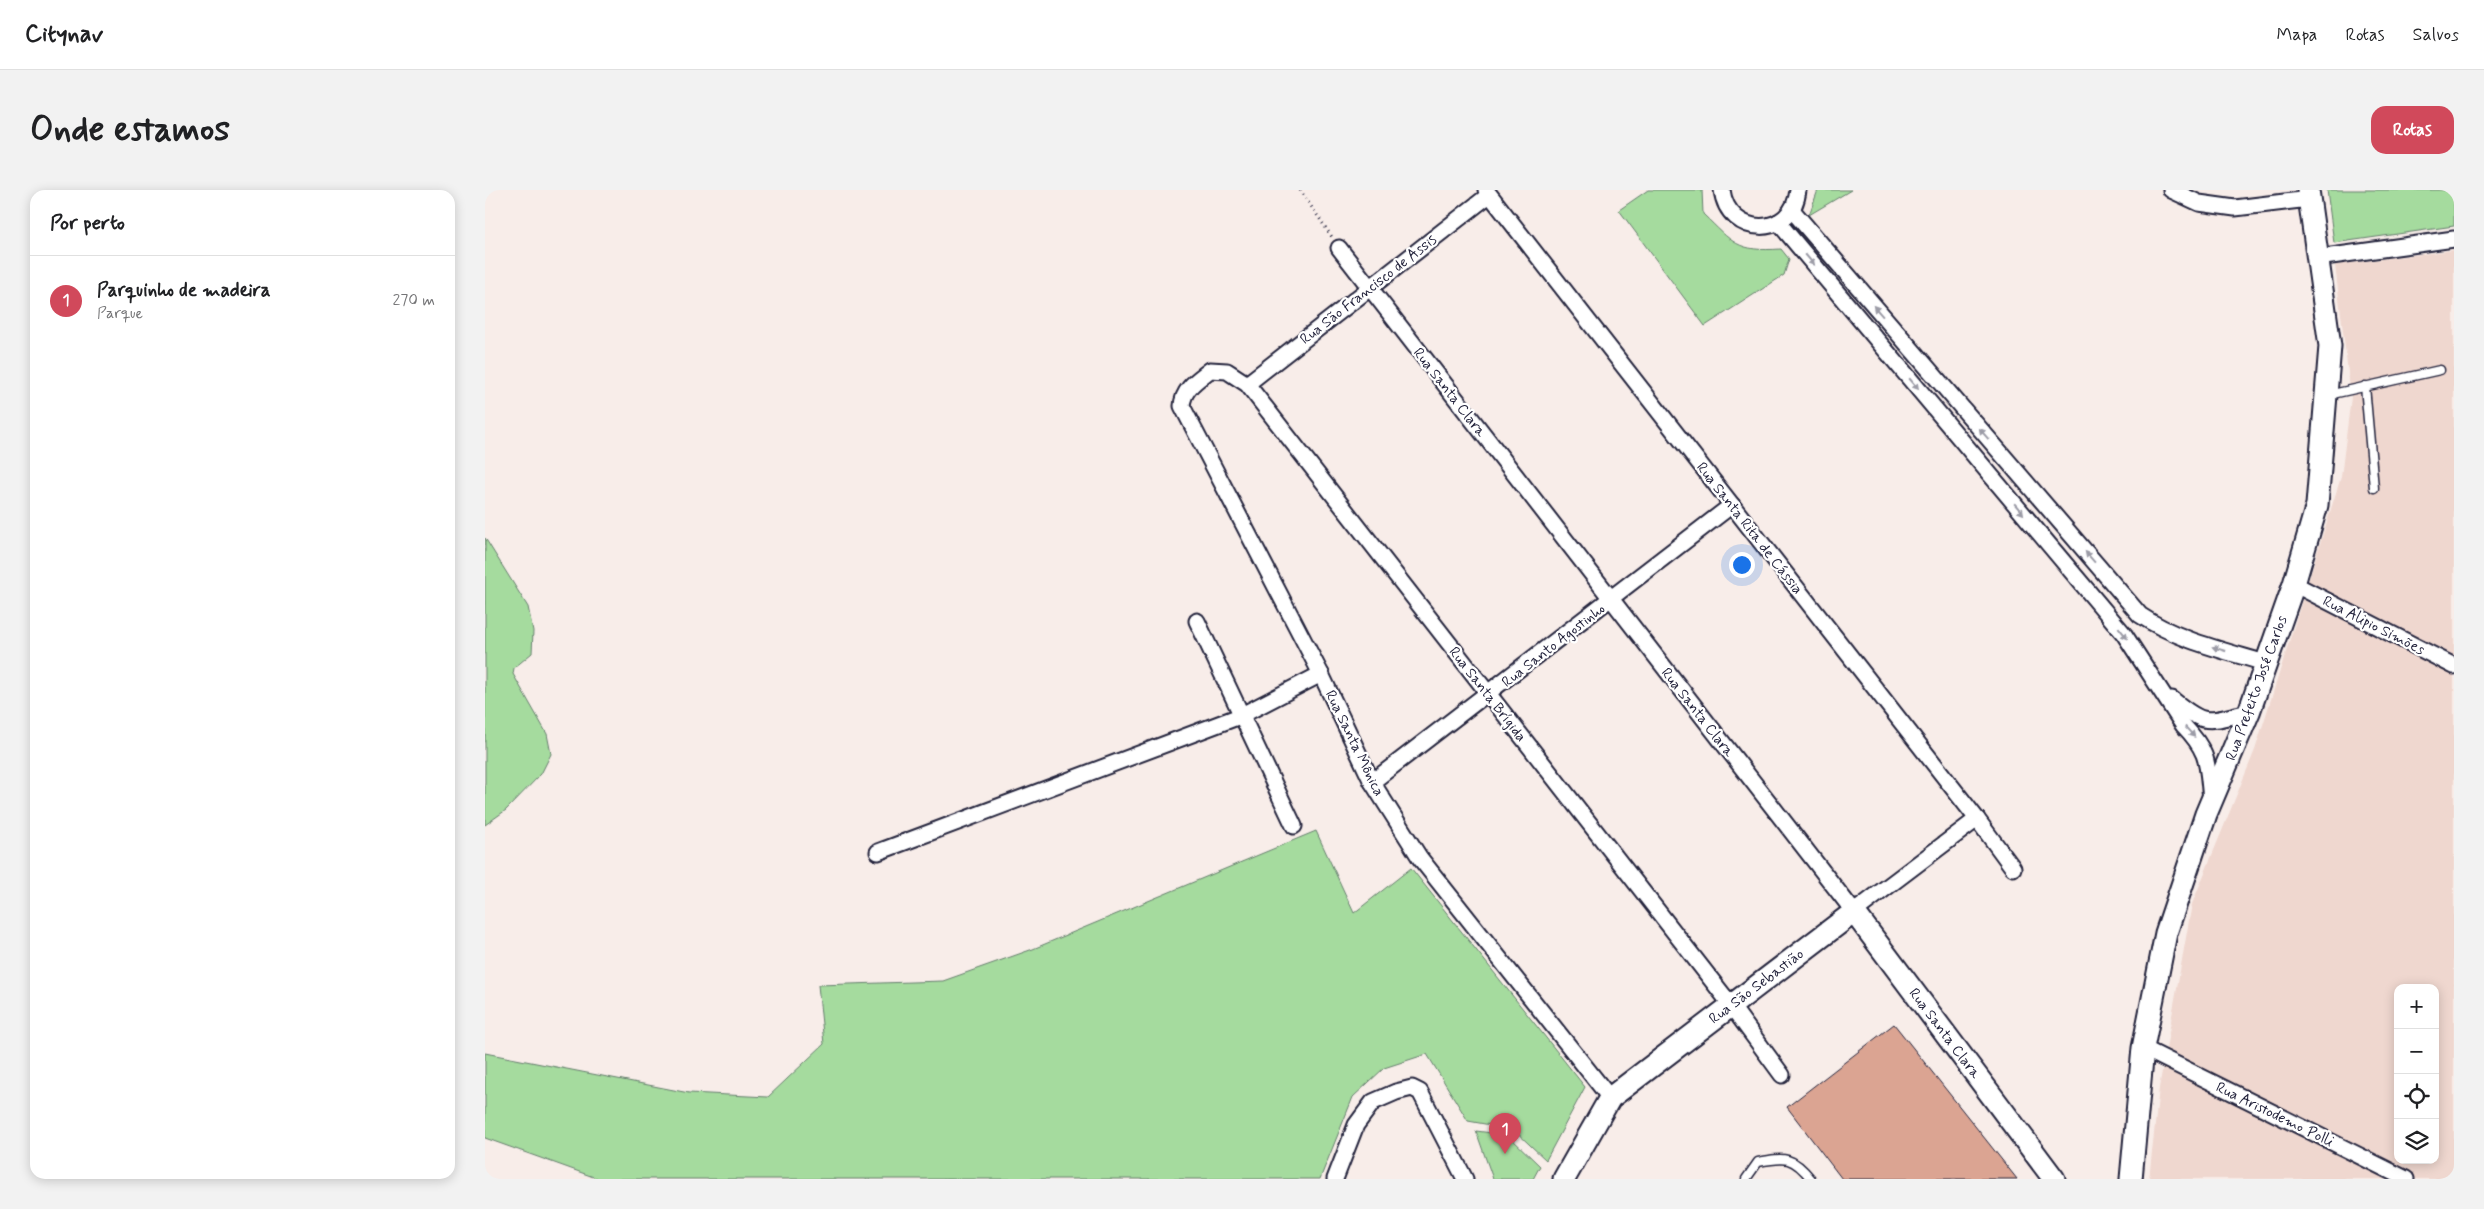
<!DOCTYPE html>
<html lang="pt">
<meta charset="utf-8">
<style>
body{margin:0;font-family:Mynerve,sans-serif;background:#f2f2f2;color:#202124}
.controls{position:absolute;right:15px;bottom:15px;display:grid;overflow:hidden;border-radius:10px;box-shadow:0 2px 12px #0003}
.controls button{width:45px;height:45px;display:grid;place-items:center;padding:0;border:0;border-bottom:1px solid #e0e0e0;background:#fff;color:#202124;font:25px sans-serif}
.you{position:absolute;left:1256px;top:374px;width:18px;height:18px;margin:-12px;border:4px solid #fff;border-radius:50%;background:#1a73e8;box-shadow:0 0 0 8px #1a73e833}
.badge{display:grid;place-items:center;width:32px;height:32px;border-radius:50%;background:#d1495b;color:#fff;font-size:16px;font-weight:700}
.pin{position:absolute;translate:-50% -41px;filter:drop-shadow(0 1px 2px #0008)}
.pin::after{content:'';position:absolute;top:26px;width:18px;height:15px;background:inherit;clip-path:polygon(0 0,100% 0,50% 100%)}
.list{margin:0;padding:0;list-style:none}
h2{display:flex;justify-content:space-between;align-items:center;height:65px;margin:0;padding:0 20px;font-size:21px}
h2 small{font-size:16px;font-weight:400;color:#757577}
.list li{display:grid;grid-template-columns:32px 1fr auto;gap:15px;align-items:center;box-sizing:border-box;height:90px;padding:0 20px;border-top:1px solid #e0e0e0}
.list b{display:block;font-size:19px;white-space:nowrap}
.list p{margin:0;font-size:16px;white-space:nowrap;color:#757577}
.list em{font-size:16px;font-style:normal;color:#757577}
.icon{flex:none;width:28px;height:28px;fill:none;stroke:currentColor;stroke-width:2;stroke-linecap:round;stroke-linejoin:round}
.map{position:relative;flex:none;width:1969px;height:989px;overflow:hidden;border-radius:15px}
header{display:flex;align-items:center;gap:30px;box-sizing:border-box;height:70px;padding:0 25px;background:#fff;border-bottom:1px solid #e0e0e0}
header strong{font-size:24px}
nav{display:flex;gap:28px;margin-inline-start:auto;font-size:18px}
.intro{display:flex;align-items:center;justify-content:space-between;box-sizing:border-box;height:120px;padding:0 30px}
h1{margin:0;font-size:35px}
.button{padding:12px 22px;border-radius:15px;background:#d1495b;color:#fff;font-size:18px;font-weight:700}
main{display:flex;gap:30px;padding:0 30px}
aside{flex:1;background:#fff;border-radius:15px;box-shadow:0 2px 12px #0003}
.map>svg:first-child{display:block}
.built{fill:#efd7cf;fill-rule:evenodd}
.green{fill:#a5db9e;stroke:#647e6c}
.building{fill:#dba492;stroke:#22223b}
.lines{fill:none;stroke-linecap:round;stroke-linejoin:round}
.lane-casing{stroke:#22223b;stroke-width:11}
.street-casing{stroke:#22223b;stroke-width:19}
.secondary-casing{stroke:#22223b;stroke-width:25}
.path{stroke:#22223b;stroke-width:3;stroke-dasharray:1 4;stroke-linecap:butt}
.lane{stroke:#fff;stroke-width:8}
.street{stroke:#fff;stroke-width:15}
.secondary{stroke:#fff;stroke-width:21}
.oneway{fill:#9c9ca7}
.labels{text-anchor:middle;stroke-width:4.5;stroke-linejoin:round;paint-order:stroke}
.street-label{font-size:15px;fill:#22223b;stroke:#fff}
</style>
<header>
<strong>Citynav</strong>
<nav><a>Mapa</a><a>Rotas</a><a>Salvos</a></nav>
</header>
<div class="intro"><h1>Onde estamos</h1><a class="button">Rotas</a></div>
<main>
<aside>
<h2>Por perto<small></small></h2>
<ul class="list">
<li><span class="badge">1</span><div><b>Parquinho de madeira</b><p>Parque</p></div><em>270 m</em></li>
</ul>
</aside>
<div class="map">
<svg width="1969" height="989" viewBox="0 0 1969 989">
<rect width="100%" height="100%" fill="#f8ede9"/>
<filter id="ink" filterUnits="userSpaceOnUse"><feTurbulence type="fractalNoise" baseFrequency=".02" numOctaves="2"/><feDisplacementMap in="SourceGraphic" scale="10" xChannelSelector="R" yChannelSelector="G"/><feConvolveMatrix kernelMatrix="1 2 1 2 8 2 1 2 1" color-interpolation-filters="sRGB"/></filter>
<g filter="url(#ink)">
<path class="built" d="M1969,60V989H1664L1674,898L1707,714L1770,560L1856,287L1866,207L1850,75ZM1913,798H1950V970H1913Z"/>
<g class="green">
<path d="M1163,0H1217L1218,24C1248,53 1252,62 1296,59L1304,69L1299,85L1220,136L1134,20Z"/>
<path d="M1333,0H1366L1324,25Z"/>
<path d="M1842,0H1969V36L1849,53Z"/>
<path d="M0,348L43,417L48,441L47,463L29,478L28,484L62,544L66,564L56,584L21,620L0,635Z"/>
<path d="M831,641L869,723L926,678L1100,897L1061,970L1028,939L983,931L942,864L899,878L868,907L835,989H114L0,948V863L204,903L283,907L339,854L333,795L458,791L548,759Z"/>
<path d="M991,941L1023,945L1055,976L1048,989H1008Z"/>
</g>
<path class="building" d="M1409,834L1532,989H1357L1302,917Z"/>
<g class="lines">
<defs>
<g id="lane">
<path d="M1880,196L1889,298"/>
<path d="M1843,205L1955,180"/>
<path d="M1261,989L1273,972C1300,967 1308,966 1326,989"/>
</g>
<g id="street">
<path d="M1001,0L1492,629L1528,678"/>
<path d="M1237,0C1243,48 1308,49 1313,0"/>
<path d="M1686,0L1714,13L1750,18L1824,9"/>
<path d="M1307,20L1655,425C1692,450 1737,460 1780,473"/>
<path d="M1293,32L1639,444L1698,535C1725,563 1722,574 1726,609"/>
<path d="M854,58L1369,722L1492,629"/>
<path d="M1832,68L1969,49"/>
<path d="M762,194L1004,5"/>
<path d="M1809,394L1969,476"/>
<path d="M712,431L809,636"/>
<path d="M1687,509C1722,538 1722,531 1764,522"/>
<path d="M887,592L1247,315"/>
<path d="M393,662L755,526L836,484"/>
<path d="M1658,858L1921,989"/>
<path d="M1125,908L935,668L887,592L836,484L697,216C698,198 713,190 725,180L742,181L762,194L1239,806L1297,885"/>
<path d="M850,989L871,935L888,912L911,902L927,898L935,902L980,989"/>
</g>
<g id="secondary">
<path d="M1079,989L1125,908L1369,722L1569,989"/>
<path d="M1646,989L1658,858L1681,743L1721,624L1764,522L1809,394L1832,315L1845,156L1823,0"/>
</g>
</defs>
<use href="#lane" class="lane-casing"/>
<use href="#street" class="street-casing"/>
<use href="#secondary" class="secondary-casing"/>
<path class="path" d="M815,0L847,47"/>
<use href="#lane" class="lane"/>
<use href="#street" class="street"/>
<use href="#secondary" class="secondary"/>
</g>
<defs><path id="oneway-solid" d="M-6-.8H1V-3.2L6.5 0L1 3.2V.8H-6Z" transform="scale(1.25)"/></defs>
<g class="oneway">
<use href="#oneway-solid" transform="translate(1325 70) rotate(50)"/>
<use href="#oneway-solid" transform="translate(1393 121) rotate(-131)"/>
<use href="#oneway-solid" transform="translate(1429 194) rotate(50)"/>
<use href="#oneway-solid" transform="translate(1499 244) rotate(-131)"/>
<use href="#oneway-solid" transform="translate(1534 319) rotate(50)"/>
<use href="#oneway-solid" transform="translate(1605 367) rotate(-131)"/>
<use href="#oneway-solid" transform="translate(1638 443) rotate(52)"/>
<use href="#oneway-solid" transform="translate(1734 459) rotate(-163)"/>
<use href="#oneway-solid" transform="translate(1705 542) rotate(47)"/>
</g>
</g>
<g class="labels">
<g class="street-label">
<text transform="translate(883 99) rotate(-38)" y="5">Rua São Francisco de Assis</text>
<text transform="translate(965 202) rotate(52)" y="5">Rua Santa Clara</text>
<text transform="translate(1265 338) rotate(52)" y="5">Rua Santa Rita de Cássia</text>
<text transform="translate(1889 435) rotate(27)" y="5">Rua Alipio Simões</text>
<text transform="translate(1068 455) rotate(-38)" y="5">Rua Santo Agostinho</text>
<text transform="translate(1771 498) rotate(-70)" y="5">Rua Prefeito José Carlos</text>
<text transform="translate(1003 504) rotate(52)" y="5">Rua Santa Brígida</text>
<text transform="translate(1213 522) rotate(52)" y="5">Rua Santa Clara</text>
<text transform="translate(870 553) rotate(64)" y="5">Rua Santa Mônica</text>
<text transform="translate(1271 796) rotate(-37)" y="5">Rua São Sebastião</text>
<text transform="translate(1460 843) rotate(53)" y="5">Rua Santa Clara</text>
<text transform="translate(1790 924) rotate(26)" y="5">Rua Aristodemo Polli</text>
</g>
</g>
</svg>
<div class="controls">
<button>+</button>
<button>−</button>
<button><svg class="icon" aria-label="locate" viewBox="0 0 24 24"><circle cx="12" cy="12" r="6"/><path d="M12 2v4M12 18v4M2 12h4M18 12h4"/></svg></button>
<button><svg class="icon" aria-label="layers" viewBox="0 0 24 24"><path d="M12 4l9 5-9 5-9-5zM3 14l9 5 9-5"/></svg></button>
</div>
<div class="you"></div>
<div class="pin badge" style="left:1020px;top:964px">1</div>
</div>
</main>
